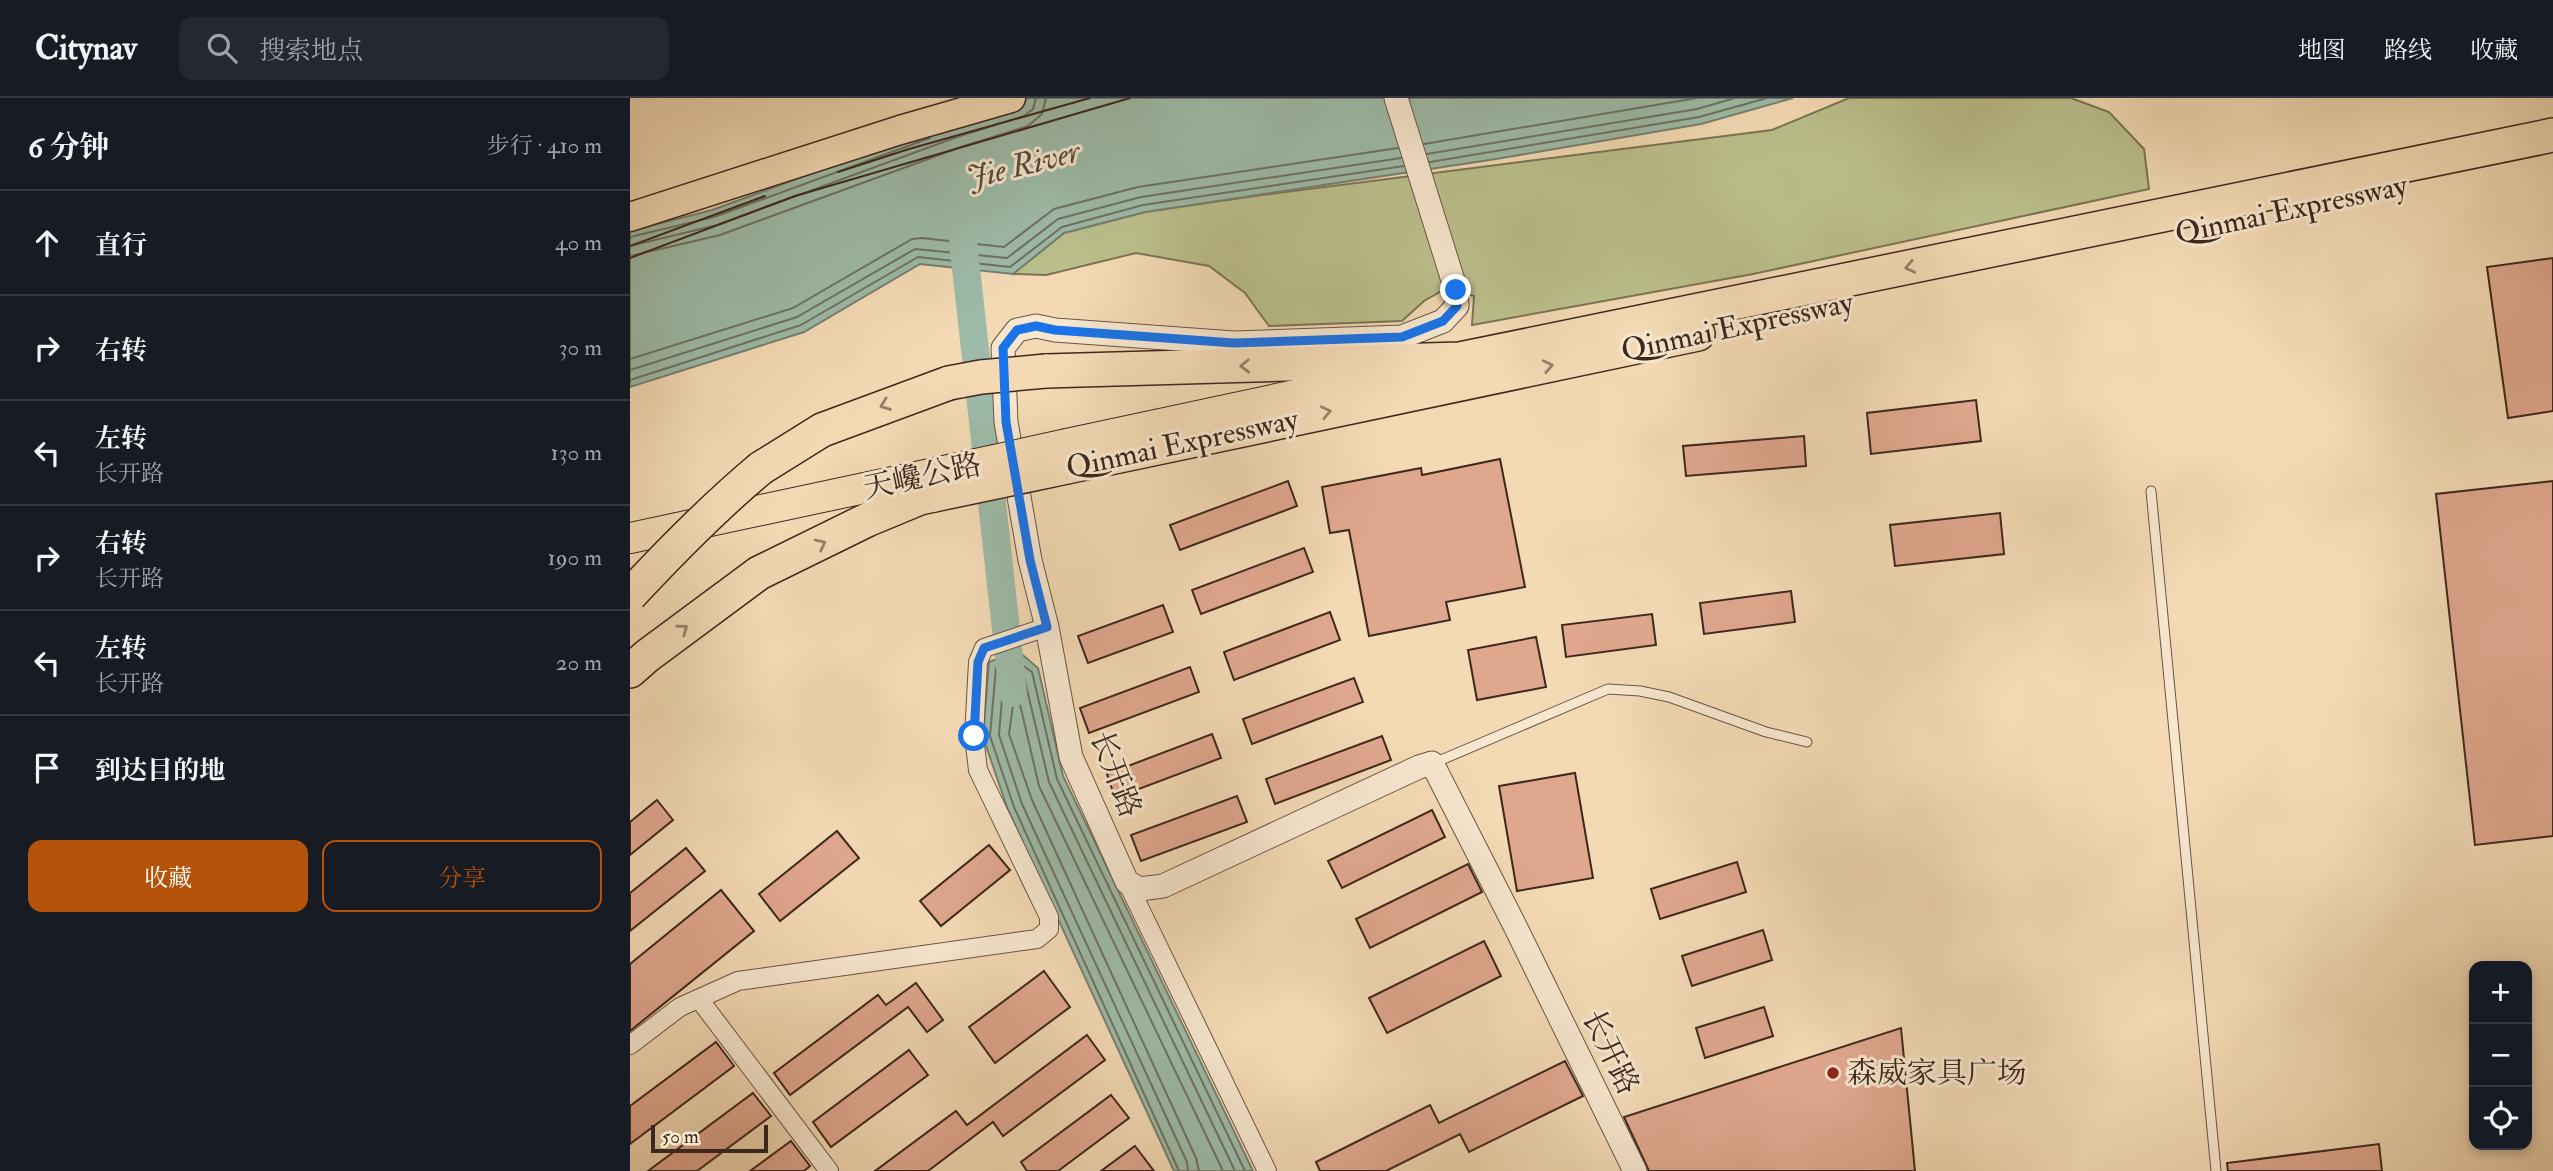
<!DOCTYPE html>
<html lang="zh">
<meta charset="utf-8">
<style>
body{margin:0;font-family:"IM FELL Double Pica","Noto Serif SC",serif;background:#242831;color:#f1f3f6}
.controls{position:absolute;right:21px;bottom:21px;display:grid;overflow:hidden;border-radius:14px;box-shadow:0 4px 10px #0003}
.controls button{width:63px;height:63px;display:grid;place-items:center;padding:0;border:0;border-bottom:2px solid #363941;background:#171b24;color:#f1f3f6;font:35px sans-serif}
.scale{position:absolute;left:21px;bottom:18px;width:117px;box-sizing:border-box;padding-left:7px;border:4px solid #3e281d;border-top:0;font-size:19px;line-height:24px;white-space:nowrap;color:#3e281d;-webkit-text-stroke:5px #f7e7cf;paint-order:stroke}
.stop{position:absolute;width:21px;height:21px;margin:-16px;border:5px solid #1a73e8;border-radius:50%;background:#fff}
.stop.end{background:#1a73e8;border-color:#fff;box-shadow:0 2px 7px #0008}
.list{margin:0;padding:0;list-style:none}
h2{display:flex;justify-content:space-between;align-items:center;height:91px;margin:0;padding:0 28px;font-size:30px}
h2 small{font-size:23px;font-weight:400;color:#9ea1a6}
.list li{display:grid;grid-template-columns:46px 1fr auto;gap:21px;align-items:center;box-sizing:border-box;height:105px;padding:0 28px;border-top:2px solid #363941}
.list b{display:block;font-size:26px;white-space:nowrap}
.list p{margin:0;font-size:23px;white-space:nowrap;color:#9ea1a6}
.list em{font-size:23px;font-style:normal;color:#9ea1a6}
.actions{display:flex;gap:14px;padding:21px 28px}
.actions a{flex:1;padding:16px 0;border:2px solid #b45309;border-radius:14px;text-align:center;font-size:24px;color:#b45309}
.actions .main{background:#b45309;color:#fff}
.icon{flex:none;width:38px;height:38px;fill:none;stroke:currentColor;stroke-width:2;stroke-linecap:round;stroke-linejoin:round}
.map{position:relative;flex:none;width:1923px;height:1073px;overflow:hidden}
header{display:flex;align-items:center;gap:42px;box-sizing:border-box;height:98px;padding:0 35px;background:#171b24;border-bottom:2px solid #363941}
header strong{font-size:33px}
nav{display:flex;gap:38px;margin-inline-start:auto;font-size:24px}
.search{width:490px;height:63px;background:#242831;display:flex;align-items:center;gap:18px;box-sizing:border-box;padding:0 24px;border-radius:14px;color:#9ea1a6;font-size:26px}
main{display:flex}
aside{flex:1;background:#171b24}
.map>svg:first-child{display:block}
.park{fill:#bbc08d;stroke:#7c7455;stroke-width:2}
.water{fill:#9dbba8;stroke:#778070;stroke-width:2}
.lines{fill:none;stroke-linecap:round;stroke-linejoin:round}
.shore{stroke:#6e7262;stroke-width:2}
.river{stroke:#9dbba8;stroke-width:28}
.building{fill:#e0a78f;stroke:#3e281d;stroke-width:2}
.service-casing{stroke:#6b5443;stroke-width:11}
.minor-casing{stroke:#6b5443;stroke-width:20}
.tertiary-casing{stroke:#6b5443;stroke-width:25}
.primary-casing{stroke:#3e281d;stroke-width:31}
.trunk-casing{stroke:#3e281d;stroke-width:32}
.motorway-casing{stroke:#3e281d;stroke-width:36}
.service{stroke:#f7e7cf;stroke-width:9}
.minor{stroke:#f7e7cf;stroke-width:18}
.tertiary{stroke:#f7e7cf;stroke-width:23}
.primary{stroke:#f3dab5;stroke-width:28}
.trunk{stroke:#f3dab5;stroke-width:30}
.motorway{stroke:#f3dab5;stroke-width:33}
.tram{stroke:#3e281d;stroke-width:2}
.trunk-bridge-casing{stroke:#3e281d;stroke-width:32;stroke-linecap:butt}
.motorway-bridge-casing{stroke:#3e281d;stroke-width:36;stroke-linecap:butt}
.trunk-bridge{stroke:#f3dab5;stroke-width:30}
.motorway-bridge{stroke:#f3dab5;stroke-width:33}
.oneway{stroke:#988169}
.route{stroke:#1a73e8;stroke-width:9}
.poi-dot{fill:#8f2418;stroke:#f7e7cf;stroke-width:2.5}
.labels{text-anchor:middle;stroke-width:6;stroke-linejoin:round;paint-order:stroke}
.street-label{font-size:30px;fill:#3e281d;stroke:#f7e7cf}
.poi-label{font-size:30px;fill:#3e281d;stroke:#f7e7cf;text-anchor:start}
.water-label{font-size:32px;font-style:italic;fill:#564d40;stroke:#f7e7cf}
</style>
<header>
<strong>Citynav</strong>
<div class="search"><svg class="icon" aria-label="search" viewBox="0 0 24 24"><circle cx="10" cy="10" r="6"/><path d="M15 15l6 6"/></svg>搜索地点</div>
<nav><a>地图</a><a>路线</a><a>收藏</a></nav>
</header>
<main>
<aside>
<h2>6 分钟<small>步行 · 410 m</small></h2>
<ul class="list">
<li><svg class="icon" aria-label="ahead" viewBox="0 0 24 24"><path d="M12 20V5M6 11l6-6 6 6"/></svg><div><b>直行</b></div><em>40 m</em></li>
<li><svg class="icon" aria-label="right" viewBox="0 0 24 24"><path d="M7 20v-9h11M14 6l5 5-5 5"/></svg><div><b>右转</b></div><em>30 m</em></li>
<li><svg class="icon" aria-label="left" viewBox="0 0 24 24"><path d="M17 20v-9H6M10 6l-5 5 5 5"/></svg><div><b>左转</b><p>长开路</p></div><em>130 m</em></li>
<li><svg class="icon" aria-label="right" viewBox="0 0 24 24"><path d="M7 20v-9h11M14 6l5 5-5 5"/></svg><div><b>右转</b><p>长开路</p></div><em>190 m</em></li>
<li><svg class="icon" aria-label="left" viewBox="0 0 24 24"><path d="M17 20v-9H6M10 6l-5 5 5 5"/></svg><div><b>左转</b><p>长开路</p></div><em>20 m</em></li>
<li><svg class="icon" aria-label="arrive" viewBox="0 0 24 24"><path d="M6 21V4h12l-3 4 3 4H6"/></svg><div><b>到达目的地</b></div></li>
</ul>
<div class="actions"><a class="main">收藏</a><a>分享</a></div>
</aside>
<div class="map">
<svg width="1923" height="1073" viewBox="0 0 1923 1073">
<rect width="100%" height="100%" fill="#f3dab5"/>
<filter id="stains"><feTurbulence type="fractalNoise" baseFrequency=".00286" numOctaves="4"/><feColorMatrix values="0 0 0 0 .2 0 0 0 0 .09 0 0 0 0 .02 0 0 0 .5 -.17"/></filter>
<radialGradient id="worn" r=".72"><stop offset=".6" stop-color="#630" stop-opacity="0"/><stop offset="1" stop-color="#630" stop-opacity=".3"/></radialGradient>
<path class="park" d="M1219,0H1441L1479,14L1514,51L1519,91L1123,176L842,227L844,198L817,190L794,203L772,223L639,228L615,195L579,168L506,155L416,177L383,176L434,135L515,114L632,97L1142,32Z"/>
<g class="water">
<path d="M400,0H1163L1071,26L866,61L515,114L434,135L383,176L290,166L174,234L0,289V133L82,112L322,24Z"/>
<path d="M388,553L408,570L433,678L623,1073H544L378,712L353,639L359,564Z"/>
</g>
<g class="lines">
<g class="shore">
<path d="M794,46L1067,0"/>
<path d="M797,56L1067,11L1105,0"/>
<path d="M800,64L1069,19L1137,0"/>
<path d="M0,139L84,119L300,40"/>
<path d="M0,148L87,127L327,39L394,18L403,11L406,0"/>
<path d="M0,158L90,137L331,49L398,28L412,16L416,0"/>
<path d="M0,261L163,210L282,141L292,140L374,149L424,111L508,89L768,50"/>
<path d="M0,272L167,219L285,151L377,160L428,121L511,99L771,60"/>
<path d="M0,282L171,227L288,159L380,169L432,129L513,107L774,68"/>
<path d="M549,1073L384,709L360,638L366,570L385,562L402,574L427,681L615,1073"/>
<path d="M558,1073L557,1064L392,706L369,637L374,577L383,572L394,579L419,684L605,1073"/>
<path d="M569,1073L566,1060L402,702L379,636L384,600L389,602L409,688L593,1073"/>
</g>
<path class="river" d="M332,134L383,595"/>
</g>
<g class="building">
<path d="M1923,160V313L1878,320L1857,169Z"/>
<path d="M1346,302L1351,343L1241,356L1237,315Z"/>
<path d="M1174,338L1176,368L1056,378L1053,348Z"/>
<path d="M870,361L895,489L816,504L820,522L739,538L719,432L700,435L692,389L791,370L792,377Z"/>
<path d="M658,383L667,408L550,452L540,427Z"/>
<path d="M1923,383V738L1845,747L1806,396Z"/>
<path d="M1370,415L1374,456L1265,468L1260,427Z"/>
<path d="M674,450L683,474L571,516L562,492Z"/>
<path d="M1161,493L1165,524L1074,536L1070,505Z"/>
<path d="M533,507L543,534L458,565L448,538Z"/>
<path d="M700,514L710,542L604,582L594,554Z"/>
<path d="M1022,516L1026,547L936,559L932,527Z"/>
<path d="M906,539L916,589L847,602L838,552Z"/>
<path d="M560,569L569,594L459,635L450,610Z"/>
<path d="M724,580L733,604L622,646L613,621Z"/>
<path d="M582,636L591,660L485,700L477,676Z"/>
<path d="M752,638L761,662L645,706L636,681Z"/>
<path d="M945,675L963,780L887,793L869,688Z"/>
<path d="M607,698L617,724L511,763L501,737Z"/>
<path d="M27,702L43,722L0,757V724Z"/>
<path d="M802,712L815,739L712,790L698,763Z"/>
<path d="M207,733L229,760L150,823L129,796Z"/>
<path d="M359,747L380,772L311,828L290,803Z"/>
<path d="M56,750L75,773L0,833V795Z"/>
<path d="M1107,764L1116,794L1030,821L1021,791Z"/>
<path d="M838,766L852,794L740,850L726,821Z"/>
<path d="M91,792L124,833L0,933V866Z"/>
<path d="M1133,832L1142,862L1062,888L1052,858Z"/>
<path d="M854,843L871,878L757,935L739,900Z"/>
<path d="M414,873L440,909L365,965L339,929Z"/>
<path d="M286,885L313,922L297,934L278,909L160,997L144,975L248,897L256,907Z"/>
<path d="M1134,909L1143,938L1075,960L1066,930Z"/>
<path d="M1271,930L1285,1073H1019L994,1019Z"/>
<path d="M457,937L475,962L373,1038L363,1024L298,1073H245L326,1013L337,1027Z"/>
<path d="M86,944L104,968L0,1046V1008Z"/>
<path d="M279,952L298,977L201,1049L183,1024Z"/>
<path d="M935,963L953,998L839,1054L830,1036L756,1073H690L686,1064L800,1007L809,1025Z"/>
<path d="M123,995L141,1018L67,1073H18Z"/>
<path d="M481,997L499,1020L428,1073H397L391,1064Z"/>
<path d="M161,1043L180,1068L174,1073H120Z"/>
<path d="M1749,1046L1752,1073H1598L1597,1065Z"/>
<path d="M505,1048L524,1073H471Z"/>
</g>
<g class="lines">
<defs>
<g id="service">
<path d="M1521,393L1586,1073"/>
<path d="M804,665L978,591L1010,593L1039,599L1136,634L1177,644"/>
</g>
<g id="minor">
<path d="M497,784L637,1073"/>
<path d="M69,901L199,1073"/>
<path d="M0,947L50,909L108,883L407,841L419,831V819L348,672L344,638L348,564L354,550L417,529"/>
</g>
<path id="tertiary" d="M766,0L826,192L827,208L813,223L772,239L604,245L425,232L406,228L387,232L373,250L376,324L400,462L417,529L441,659L497,784L510,791L533,788L789,669L802,665L885,828L1005,1073"/>
<path id="primary" d="M0,119L270,32L381,0"/>
<g id="trunk">
<path d="M437,346L782,272"/>
<path d="M0,440L305,375"/>
</g>
<g id="motorway">
<path d="M416,273L830,261L1923,37"/>
<path d="M437,369L1068,236"/>
<path d="M131,370L192,332L319,285"/>
<path d="M0,573L17,558L129,475L237,422L290,400L304,397"/>
</g>
</defs>
<use href="#service" class="service-casing"/>
<use href="#minor" class="minor-casing"/>
<use href="#tertiary" class="tertiary-casing"/>
<use href="#primary" class="primary-casing"/>
<use href="#trunk" class="trunk-casing"/>
<use href="#motorway" class="motorway-casing"/>
<use href="#service" class="service"/>
<use href="#minor" class="minor"/>
<use href="#tertiary" class="tertiary"/>
<use href="#primary" class="primary"/>
<use href="#trunk" class="trunk"/>
<use href="#motorway" class="motorway"/>
<g class="tram">
<path d="M208,74L279,51L460,0"/>
<path d="M0,148L135,98"/>
<path d="M0,160L165,98L500,0"/>
</g>
<defs>
<path id="trunk-bridge" d="M305,375L437,346"/>
<g id="motorway-bridge">
<path d="M319,285L351,279L416,273"/>
<path d="M304,397L437,369"/>
<path d="M0,497C42,452 84,409 131,370"/>
</g>
</defs>
<use href="#trunk-bridge" class="trunk-bridge-casing"/>
<use href="#motorway-bridge" class="motorway-bridge-casing"/>
<use href="#trunk-bridge" class="trunk-bridge"/>
<use href="#motorway-bridge" class="motorway-bridge"/>
</g>
<defs><path id="oneway-chevron" d="M-2-3.5L2.5 0L-2 3.5" fill="none" stroke-width="1.6" stroke-linecap="round" stroke-linejoin="round" transform="scale(1.75)"/></defs>
<g class="oneway">
<use href="#oneway-chevron" transform="translate(1280 169) rotate(168)"/>
<use href="#oneway-chevron" transform="translate(615 268) rotate(178)"/>
<use href="#oneway-chevron" transform="translate(918 268) rotate(-12)"/>
<use href="#oneway-chevron" transform="translate(255 307) rotate(159)"/>
<use href="#oneway-chevron" transform="translate(696 314) rotate(-12)"/>
<use href="#oneway-chevron" transform="translate(191 446) rotate(-27)"/>
<use href="#oneway-chevron" transform="translate(53 531) rotate(-36)"/>
</g>
<g class="lines">
<path class="route" d="M344,638L348,564L354,550L417,529L400,462L376,324L373,250L387,232L406,228L425,232L604,245L772,239L813,223L827,208L826,192"/>
</g>
<circle class="poi-dot" cx="1203" cy="975" r="7"/>
<g class="labels">
<g class="street-label">
<text transform="translate(1661 111) rotate(-12)" y="10">Qinmai Expressway</text>
<text transform="translate(1107 228) rotate(-12)" y="10">Qinmai Expressway</text>
<text transform="translate(552 345) rotate(-12)" y="10">Qinmai Expressway</text>
<text transform="translate(292 378) rotate(-12)" y="10">天巉公路</text>
<text transform="translate(486 676) rotate(69)" y="10">长开路</text>
<text transform="translate(981 954) rotate(64)" y="10">长开路</text>
</g>
<g class="poi-label">
<text x="1217" y="985">森威家具广场</text>
</g>
<g class="water-label">
<text transform="translate(393 66) rotate(-14)" y="11">Jie River</text>
</g>
</g>
<rect width="100%" height="100%" filter="url(#stains)"/>
<rect width="100%" height="100%" fill="url(#worn)"/>
</svg>
<div class="controls">
<button>+</button>
<button>−</button>
<button><svg class="icon" aria-label="locate" viewBox="0 0 24 24"><circle cx="12" cy="12" r="6"/><path d="M12 2v4M12 18v4M2 12h4M18 12h4"/></svg></button>
</div>
<div class="scale">50 m</div>
<div class="stop" style="left:344px;top:638px"></div>
<div class="stop end" style="left:826px;top:192px"></div>
</div>
</main>
